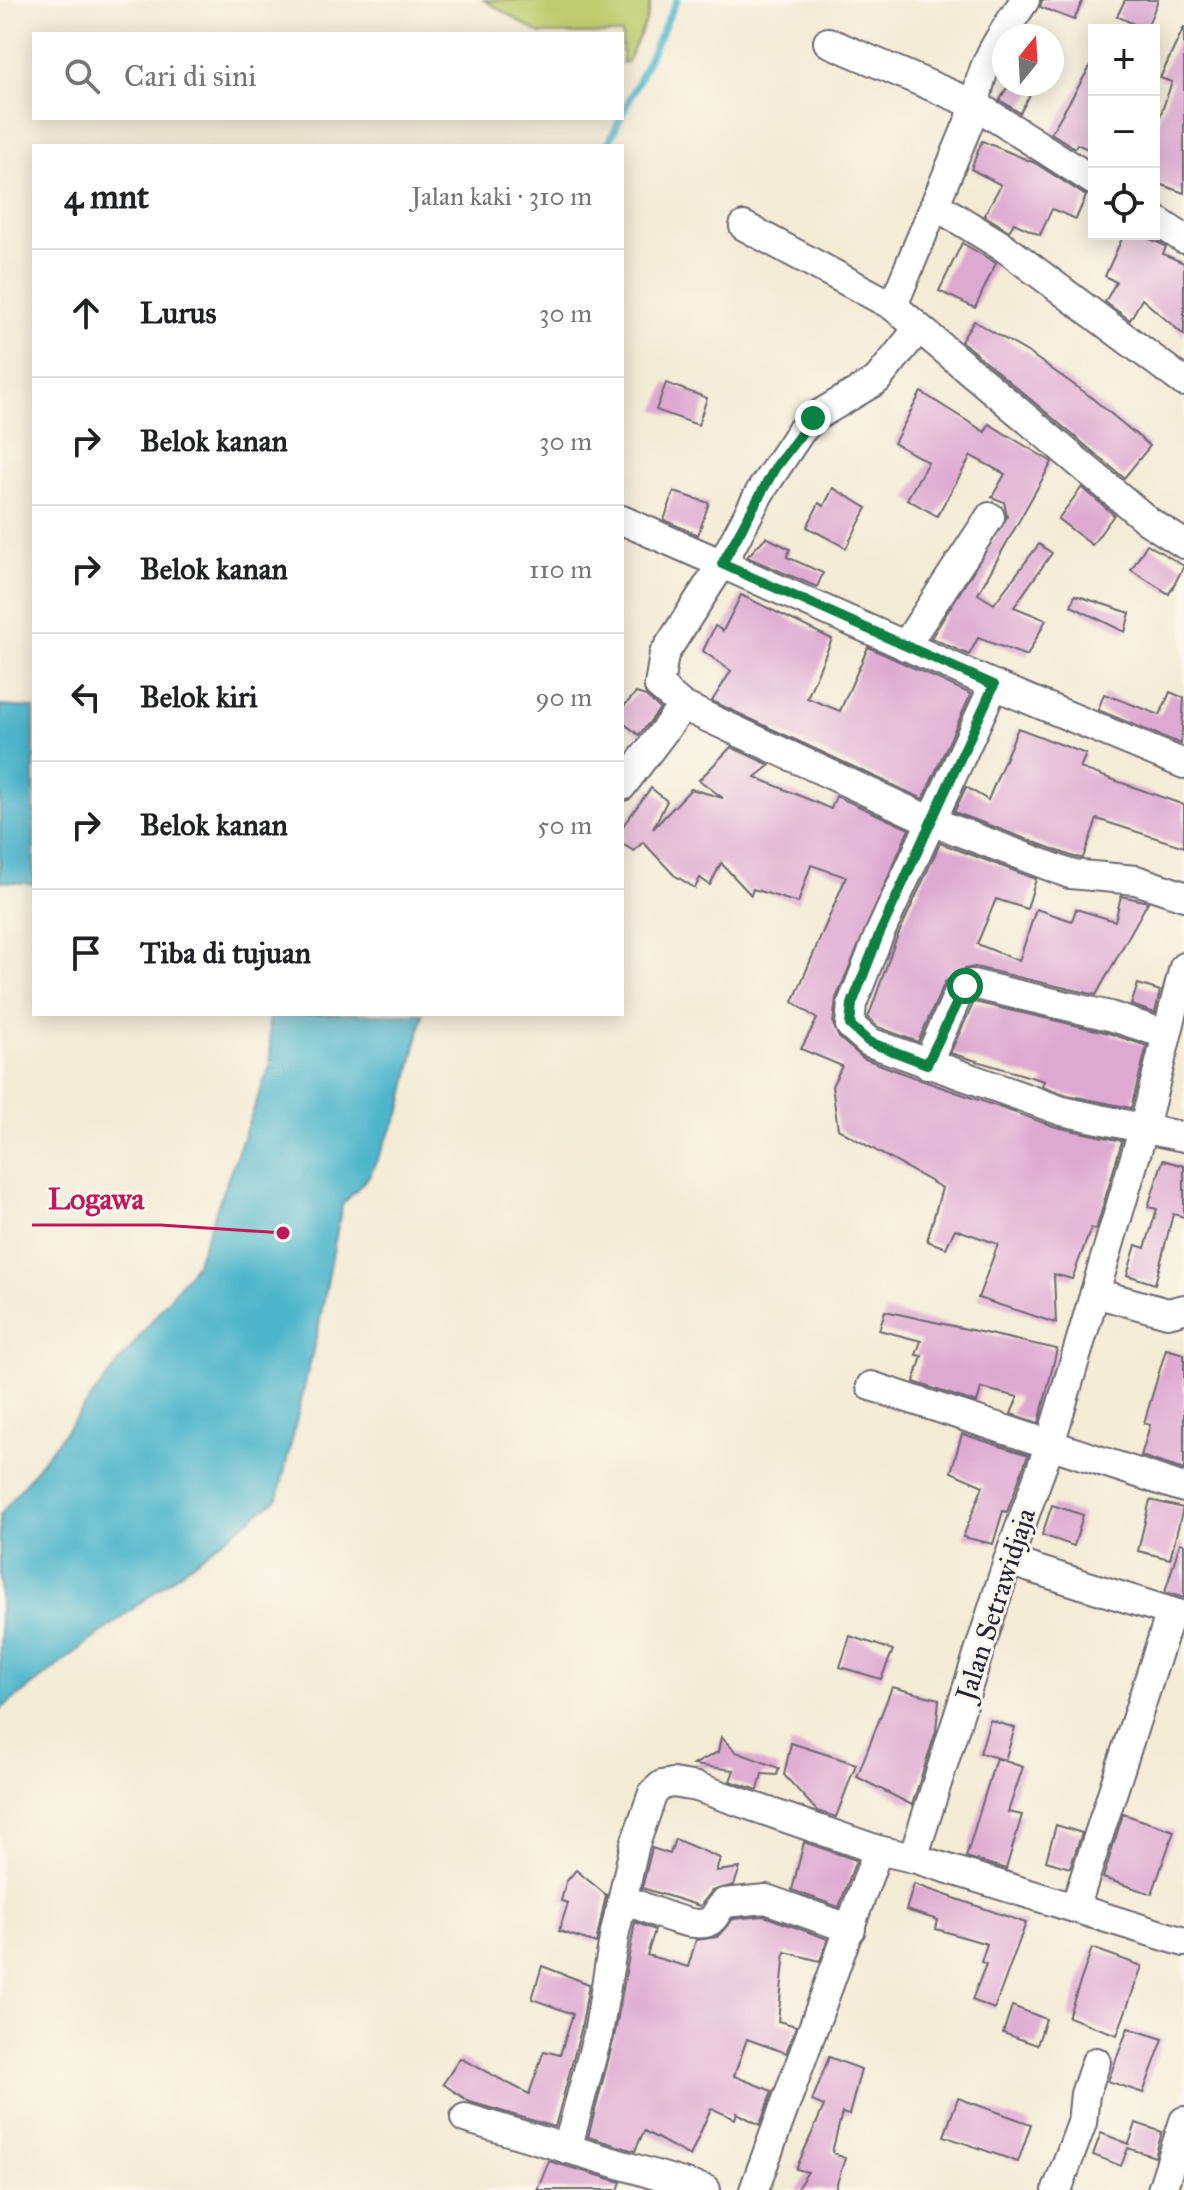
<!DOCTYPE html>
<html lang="id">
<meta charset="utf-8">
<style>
body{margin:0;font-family:"IM FELL Great Primer",serif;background:#f2f2f2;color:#202124}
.controls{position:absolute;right:24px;top:24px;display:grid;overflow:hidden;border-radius:0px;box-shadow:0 4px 20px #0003}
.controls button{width:72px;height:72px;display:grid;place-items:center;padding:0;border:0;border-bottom:2px solid #e0e0e0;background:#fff;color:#202124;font:40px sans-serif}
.compass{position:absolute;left:992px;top:24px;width:72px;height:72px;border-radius:50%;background:#fff;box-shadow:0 4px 20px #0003;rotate:18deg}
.stop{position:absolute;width:24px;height:24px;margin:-18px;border:6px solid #0b8043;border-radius:50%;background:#fff}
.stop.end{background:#0b8043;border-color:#fff;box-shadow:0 2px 8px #0008}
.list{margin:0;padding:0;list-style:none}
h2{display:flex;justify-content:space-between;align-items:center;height:104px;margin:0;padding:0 32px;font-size:34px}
h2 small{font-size:26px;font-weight:400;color:#757577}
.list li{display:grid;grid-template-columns:52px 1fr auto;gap:24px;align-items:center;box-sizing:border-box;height:128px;padding:0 32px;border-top:2px solid #e0e0e0}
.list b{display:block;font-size:30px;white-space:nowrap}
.list em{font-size:26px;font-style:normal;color:#757577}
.icon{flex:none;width:44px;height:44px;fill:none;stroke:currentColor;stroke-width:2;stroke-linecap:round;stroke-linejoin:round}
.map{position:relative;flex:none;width:1184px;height:2190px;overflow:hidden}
.search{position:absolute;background:#fff;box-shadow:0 4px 20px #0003;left:32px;top:32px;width:592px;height:88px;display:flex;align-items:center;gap:20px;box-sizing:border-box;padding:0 28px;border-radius:0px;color:#757577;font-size:30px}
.panel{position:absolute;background:#fff;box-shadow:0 4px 20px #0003;left:32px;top:144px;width:592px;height:872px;border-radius:0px}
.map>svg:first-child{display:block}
.green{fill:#bfcd6f;stroke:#707855;stroke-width:2}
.water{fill:#4db5cb;stroke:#386c83;stroke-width:2}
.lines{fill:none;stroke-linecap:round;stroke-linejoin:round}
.stream{stroke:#4db5cb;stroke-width:7}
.building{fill:#dea9d1}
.minor-casing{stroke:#6c6871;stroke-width:32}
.minor{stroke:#fff;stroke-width:28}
.route{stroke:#0b8043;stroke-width:10}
.labels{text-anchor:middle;stroke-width:6;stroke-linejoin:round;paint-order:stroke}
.street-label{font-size:28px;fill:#22223b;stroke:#fbf7ec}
.leader{fill:none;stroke:#c2185b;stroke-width:3}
.callout-dot{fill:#c2185b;stroke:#fbf7ec;stroke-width:3}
.callout-label{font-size:30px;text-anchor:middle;font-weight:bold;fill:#c2185b;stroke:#fbf7ec;stroke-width:6;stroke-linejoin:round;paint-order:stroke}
</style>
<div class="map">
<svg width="1184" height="2190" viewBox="0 0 1184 2190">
<rect width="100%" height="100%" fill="#fbf7ec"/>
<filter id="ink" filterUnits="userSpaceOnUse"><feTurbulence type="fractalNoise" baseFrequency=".0125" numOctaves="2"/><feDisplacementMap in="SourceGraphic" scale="16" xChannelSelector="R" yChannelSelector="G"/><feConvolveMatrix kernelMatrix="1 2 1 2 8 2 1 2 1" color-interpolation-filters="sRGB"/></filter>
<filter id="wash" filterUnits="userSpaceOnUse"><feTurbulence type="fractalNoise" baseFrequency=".006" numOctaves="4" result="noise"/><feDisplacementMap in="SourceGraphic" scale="32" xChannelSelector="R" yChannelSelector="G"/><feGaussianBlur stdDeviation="1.8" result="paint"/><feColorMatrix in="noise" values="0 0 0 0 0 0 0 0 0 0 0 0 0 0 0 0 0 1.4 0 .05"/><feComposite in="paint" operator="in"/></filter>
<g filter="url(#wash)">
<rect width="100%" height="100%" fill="#f4ebd5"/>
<path class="green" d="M484,0H651L646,22L627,62L622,63V34H540Z"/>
<g class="water">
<path d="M0,706L34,708V884L0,881Z"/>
<path d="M268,1014H423L401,1110L369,1176L342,1205L319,1325L278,1498L0,1710V1515L196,1264L271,1062Z"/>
</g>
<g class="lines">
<path class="stream" d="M607,146L677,0"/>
</g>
<g id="blocks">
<g class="building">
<path d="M1042,0H1083L1074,20L1040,7Z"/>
<path d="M1125,0H1158L1146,30L1117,16Z"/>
<path d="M1184,27V193L1154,182V134L1172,82L1160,78Z"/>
<path d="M1094,60V152L1077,144L1075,148L1051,133Z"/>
<path d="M1009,84H1036L1020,113L1000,100Z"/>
<path d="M982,141L1035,163L1086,196L1076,219L1052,209L1040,235L1014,223L1009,231L984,215L1001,185L971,169Z"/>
<path d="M1124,234H1139L1161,244L1166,247L1163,254L1184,263V335L1142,299L1130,320L1105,302L1116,282L1105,276Z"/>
<path d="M962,243L996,263L975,308L939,291Z"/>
<path d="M974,321L1029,353L1087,394L1150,446L1124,478L961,341Z"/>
<path d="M666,383L707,398L698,425L656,410Z"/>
<path d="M921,392L985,432L989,424L1052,462L978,594L994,604L1039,544L1052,553L1014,607L1046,620L1027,656L978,638L969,655L931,638L1007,517L1004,502L992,497L1005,474L971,456L937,516L907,499L928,462L894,443Z"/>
<path d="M1082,487L1114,515L1092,545L1058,519Z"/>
<path d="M833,488L867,508L846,548L807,527L819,503L824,506Z"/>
<path d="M674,492L709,503L698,535L664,520Z"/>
<path d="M766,537L790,549L787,557L823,573L817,587L747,557Z"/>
<path d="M1147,544L1184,566L1169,594L1131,570Z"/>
<path d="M741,595L832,639L807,698L840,711L868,647L971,694L923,799L712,701L731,671L703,651L715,626L723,631Z"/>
<path d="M1075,595L1130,613L1125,632L1071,606Z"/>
<path d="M1170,692L1184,698L1181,744L1098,710L1104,694L1160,715Z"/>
<path d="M636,693L646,696L660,709L639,735L622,722V708Z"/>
<path d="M1018,728L1086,754L1080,768L1184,805V847L1097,819L1083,858L1074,857L954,812L966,787L988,800Z"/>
<path d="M731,747L770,765L755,777L831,809L836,796L909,829L836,998L833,1024L839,1038L863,1058L921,1080L1056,1127L1122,1141L1096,1230L1091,1228L1072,1279L1054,1274L1056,1323L978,1298L998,1244L955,1229L946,1248L927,1241L942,1188L838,1129L832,1086L842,1066L801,1049L817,1019L793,1002L846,877L811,865L798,903L753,889L751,895L721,863L710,885L700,878L695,888L674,875L643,842L634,851L622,844V827L651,788L667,801L653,829L691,789L723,798L699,780Z"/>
<path d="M940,843L1036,879L1027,909L996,899L977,944L1019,961L1036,909L1072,921L1076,909L1115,921L1121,896L1148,902L1096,995L975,967L964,969L945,982L918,1042L878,1027L868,1018L895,942Z"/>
<path d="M1138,984L1160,991L1155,1013L1131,1005Z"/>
<path d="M974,1002L1105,1032L1147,1046L1131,1108L1067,1095L1042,1086L1044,1081L950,1053Z"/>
<path d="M1163,1160L1184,1166V1217L1173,1214L1155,1284L1127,1275L1136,1245L1145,1248L1157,1209L1148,1207Z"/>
<path d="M885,1311L1057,1349L1039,1423L1011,1414L1018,1397L981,1388L977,1403L914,1382L922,1356L916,1355L921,1341L879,1330Z"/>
<path d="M1166,1349L1184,1354V1470L1141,1456L1150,1425L1144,1423Z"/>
<path d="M962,1434L1028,1455L1007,1512L1003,1511L993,1544L963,1537L983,1486L951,1472Z"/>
<path d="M1150,1500L1183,1508L1170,1559L1138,1551Z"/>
<path d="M1052,1505L1083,1515L1074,1546L1042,1535Z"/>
<path d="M1180,1543L1184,1544V1598L1165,1592Z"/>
<path d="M850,1636L893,1650L881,1679L840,1667Z"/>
<path d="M892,1687L939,1699L936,1731L912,1805L857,1777Z"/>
<path d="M990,1720L1015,1728L1005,1760L980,1753Z"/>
<path d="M721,1737L736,1752L779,1768L777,1775L762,1774L758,1790L730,1781L734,1770L693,1765L718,1752Z"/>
<path d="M791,1743L856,1764L836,1817L817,1811L784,1775Z"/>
<path d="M996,1758L1023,1767L1008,1812L1022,1815L1006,1869L966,1857Z"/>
<path d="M1123,1814L1174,1831L1152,1894L1103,1878Z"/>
<path d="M1056,1825L1082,1833L1070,1868L1046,1861Z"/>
<path d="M675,1839L720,1858L716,1871L740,1868L734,1885L712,1891L700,1906L642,1888L652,1848L670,1854Z"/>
<path d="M804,1842L856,1860L839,1907L792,1890Z"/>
<path d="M576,1870L606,1895L596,1943L559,1931L568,1903L561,1901L566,1882Z"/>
<path d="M914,1884L1026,1923L994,2009L972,2000L986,1964L981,1962L987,1944L936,1929L938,1920L906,1910Z"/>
<path d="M764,1916L828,1939L820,1961L785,1952L778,2021L796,2026L786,2053L747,2039L734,2076L772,2091L760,2125L737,2113L735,2119L711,2108L690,2156L644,2131L635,2151L588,2137L614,2038L635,1922L655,1930L647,1955L688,1967L696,1940L717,1937L733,1919Z"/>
<path d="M1092,1948L1142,1966L1117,2035L1068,2017Z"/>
<path d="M542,1966L589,1984L581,2030L555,2127L470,2102L443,2084L460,2058L529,2094L544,2051L560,2055L573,2014L532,1999Z"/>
<path d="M1012,2006L1046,2019L1037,2045L1003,2033Z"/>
<path d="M1128,2028L1163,2039L1143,2093L1108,2081Z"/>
<path d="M829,2057L861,2069L849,2115L842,2113L832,2152L845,2158L835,2190H796L808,2172L796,2169L824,2106L812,2101Z"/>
<path d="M958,2098L1031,2124L1018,2162L944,2136Z"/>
<path d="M1136,2123L1162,2132L1155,2157L1128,2148L1121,2166L1093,2155L1101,2133L1129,2144Z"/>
<path d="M549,2161L562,2165L621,2182L618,2190H537Z"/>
</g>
</g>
</g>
<g filter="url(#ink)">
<use href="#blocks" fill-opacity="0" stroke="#6c6871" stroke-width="2"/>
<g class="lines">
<defs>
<g id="minor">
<path d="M1025,0C1003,33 979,64 976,105L893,306L1148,521L1184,544"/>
<path d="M828,42L976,105L1094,181"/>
<path d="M935,205L1005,248L1184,382"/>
<path d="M1154,219L1184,239"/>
<path d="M744,226L893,306"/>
<path d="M918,329L877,380L813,418L800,432L760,492L722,564L994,685L1184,764"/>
<path d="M622,520L722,564L664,654L659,686L683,706L622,786"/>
<path d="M905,646L990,517"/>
<path d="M994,685L879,935L852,1004L850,1025L869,1042L1062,1111L1184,1137"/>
<path d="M683,706L931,821L1070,874L1136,880L1184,896"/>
<path d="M927,1064L960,990L972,984L1110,1016L1165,1034"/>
<path d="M1095,1293L1168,1313L1184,1309"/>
<path d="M871,1386L1184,1488"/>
<path d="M1008,1561L1184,1616"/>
<path d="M913,1858L1184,1942"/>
<path d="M623,1899C640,1905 691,1930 708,1922C715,1919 718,1909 724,1903L766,1899L851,1929"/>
<path d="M1075,1908L1171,1612"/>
<path d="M465,2118L706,2190"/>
<path d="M567,2149L598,2034L615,1932L635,1844L653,1793L662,1785L673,1783L697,1787L878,1850"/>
<path d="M754,2190L878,1850L913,1858L1008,1561L1050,1444L1144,1127L1184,967"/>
<path d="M1057,2190L1082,2123L1085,2094L1096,2062"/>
<path d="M1162,2190L1184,2121"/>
</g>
</defs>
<use href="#minor" class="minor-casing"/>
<use href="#minor" class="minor"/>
</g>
</g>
<g class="lines" filter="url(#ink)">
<path class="route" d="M813,418L775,468L722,564L994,685L879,935L852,1004L850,1025L869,1042L927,1064L965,986"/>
</g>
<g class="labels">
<g class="street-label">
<text transform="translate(995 1604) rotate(-72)" y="10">Jalan Setrawidjaja</text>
</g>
</g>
<path class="leader" d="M283 1233L160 1225H32"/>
<circle class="callout-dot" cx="283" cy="1233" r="8"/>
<g class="callout-label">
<text x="96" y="1209">Logawa</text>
</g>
</svg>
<div class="controls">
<button>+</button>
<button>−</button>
<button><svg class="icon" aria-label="locate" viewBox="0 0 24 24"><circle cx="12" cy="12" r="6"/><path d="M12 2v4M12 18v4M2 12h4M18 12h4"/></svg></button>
</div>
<svg class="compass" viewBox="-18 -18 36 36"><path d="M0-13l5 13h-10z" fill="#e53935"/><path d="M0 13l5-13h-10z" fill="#757577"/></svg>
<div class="stop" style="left:965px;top:986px"></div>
<div class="stop end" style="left:813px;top:418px"></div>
<div class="search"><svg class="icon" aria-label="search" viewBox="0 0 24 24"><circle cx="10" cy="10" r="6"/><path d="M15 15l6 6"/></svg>Cari di sini</div>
<section class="panel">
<h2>4 mnt<small>Jalan kaki · 310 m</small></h2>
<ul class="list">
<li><svg class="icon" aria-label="ahead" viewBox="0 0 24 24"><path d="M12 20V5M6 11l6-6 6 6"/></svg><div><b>Lurus</b></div><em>30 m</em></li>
<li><svg class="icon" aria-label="right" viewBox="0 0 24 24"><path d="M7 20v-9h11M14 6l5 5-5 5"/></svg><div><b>Belok kanan</b></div><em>30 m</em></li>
<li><svg class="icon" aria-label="right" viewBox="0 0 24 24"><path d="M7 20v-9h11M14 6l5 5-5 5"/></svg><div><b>Belok kanan</b></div><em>110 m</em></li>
<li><svg class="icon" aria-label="left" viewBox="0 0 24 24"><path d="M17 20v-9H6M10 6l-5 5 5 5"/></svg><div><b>Belok kiri</b></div><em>90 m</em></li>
<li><svg class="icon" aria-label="right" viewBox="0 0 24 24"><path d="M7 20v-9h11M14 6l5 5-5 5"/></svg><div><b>Belok kanan</b></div><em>50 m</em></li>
<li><svg class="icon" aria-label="arrive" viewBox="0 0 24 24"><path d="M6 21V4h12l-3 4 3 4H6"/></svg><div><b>Tiba di tujuan</b></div></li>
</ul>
</section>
</div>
